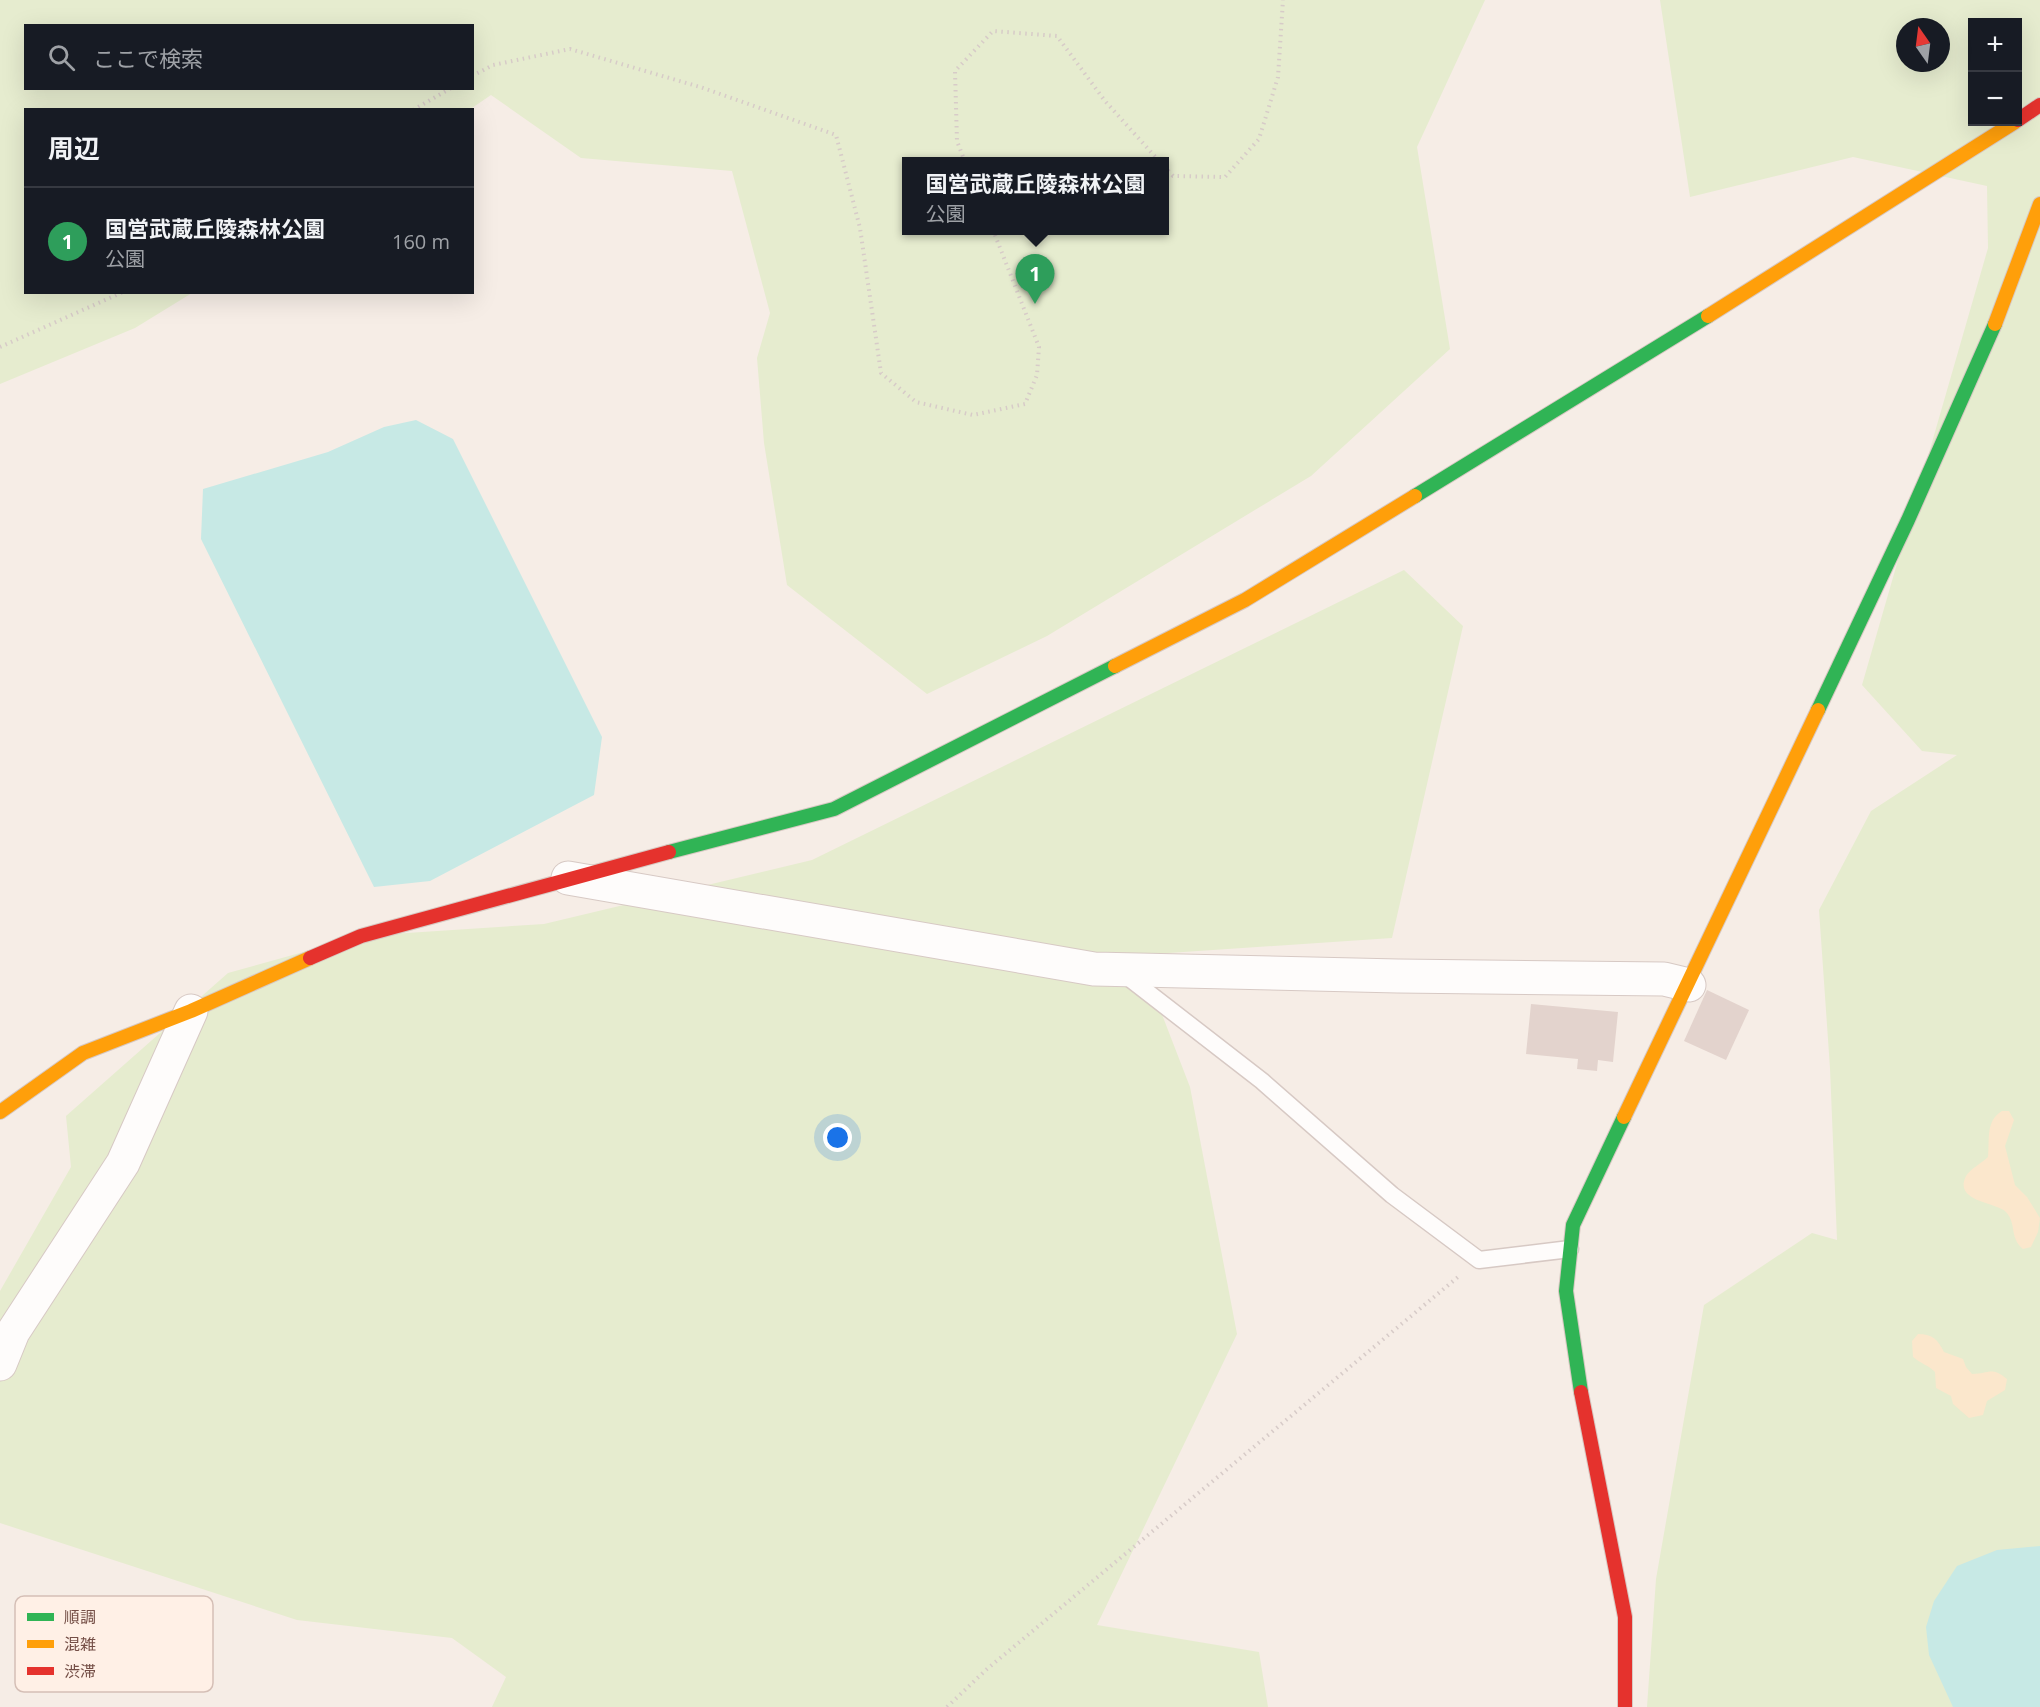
<!DOCTYPE html>
<html lang="ja">
<meta charset="utf-8">
<style>
body{margin:0;font-family:"Open Sans","Noto Sans JP",sans-serif;background:#242831;color:#f1f3f6}
.controls{position:absolute;right:18px;top:18px;display:grid;overflow:hidden;border-radius:0px;box-shadow:0 6px 24px #0002}
.controls button{width:54px;height:54px;display:grid;place-items:center;padding:0;border:0;border-bottom:2px solid #363941;background:#171b24;color:#f1f3f6;font:30px sans-serif}
.compass{position:absolute;left:1896px;top:18px;width:54px;height:54px;border-radius:50%;background:#171b24;box-shadow:0 6px 24px #0002;rotate:346deg}
.you{position:absolute;left:838px;top:1138px;width:21px;height:21px;margin:-15px;border:4px solid #fff;border-radius:50%;background:#1a73e8;box-shadow:0 0 0 9px #1a73e833}
.badge{display:grid;place-items:center;width:39px;height:39px;border-radius:50%;background:#ea580c;color:#fff;font-size:20px;font-weight:700}
.pin{position:absolute;translate:-50% -50px;filter:drop-shadow(0 2px 3px #0008)}
.pin::after{content:'';position:absolute;top:32px;width:21px;height:18px;background:inherit;clip-path:polygon(0 0,100% 0,50% 100%)}
.popup{position:absolute;left:902px;top:157px;width:267px;height:78px;box-sizing:border-box;display:grid;place-content:center;border-radius:0px;background:#171b24;filter:drop-shadow(0 2px 4px #0005);font-size:20px;white-space:nowrap;color:#9ea1a6}
.popup b{font-size:22px;color:#f1f3f6}
.popup::after{content:'';position:absolute;left:50%;top:100%;margin-left:-12px;border:12px solid transparent;border-top-color:#171b24}
.list{margin:0;padding:0;list-style:none}
h2{display:flex;justify-content:space-between;align-items:center;height:78px;margin:0;padding:0 24px;font-size:26px}
h2 small{font-size:20px;font-weight:400;color:#9ea1a6}
.list li{display:grid;grid-template-columns:39px 1fr auto;gap:18px;align-items:center;box-sizing:border-box;height:108px;padding:0 24px;border-top:2px solid #363941}
.list b{display:block;font-size:22px;white-space:nowrap}
.list p{margin:0;font-size:20px;white-space:nowrap;color:#9ea1a6}
.list em{font-size:20px;font-style:normal;color:#9ea1a6}
.icon{flex:none;width:33px;height:33px;fill:none;stroke:currentColor;stroke-width:2;stroke-linecap:round;stroke-linejoin:round}
.map{position:relative;flex:none;width:2040px;height:1707px;overflow:hidden}
.search{position:absolute;background:#171b24;box-shadow:0 6px 24px #0002;left:24px;top:24px;width:450px;height:66px;display:flex;align-items:center;gap:15px;box-sizing:border-box;padding:0 21px;border-radius:0px;color:#9ea1a6;font-size:22px}
.panel{position:absolute;background:#171b24;box-shadow:0 6px 24px #0002;left:24px;top:108px;width:450px;height:186px;border-radius:0px}
.map>svg:first-child{display:block}
.green{fill:#e6eccf;fill-rule:evenodd}
.sand{fill:#fbe7cc}
.water{fill:#c7e9e5}
.building{fill:#e3d3cd}
.lines{fill:none;stroke-linecap:round;stroke-linejoin:round}
.lane-casing{stroke:#d7c9c4;stroke-width:19}
.street-casing{stroke:#d7c9c4;stroke-width:35}
.fast-casing{stroke:#d7c8c2;stroke-width:16}
.slow-casing{stroke:#d7c8c2;stroke-width:16}
.jam-casing{stroke:#d7c8c2;stroke-width:16}
.path{stroke:#d7cbc8;stroke-width:4;stroke-dasharray:1.5 4.5;stroke-linecap:butt}
.lane{stroke:#fefcfb;stroke-width:16}
.street{stroke:#fefcfb;stroke-width:33}
.fast{stroke:#30b455;stroke-width:14}
.slow{stroke:#ff9f0a;stroke-width:14}
.jam{stroke:#e5322d;stroke-width:14}
.key{fill:#fff0e6;stroke:#d5bfb6;stroke-width:1.5}
.key-label{font-size:16px;fill:#744e46}
</style>
<div class="map">
<svg width="2040" height="1707" viewBox="0 0 2040 1707">
<rect width="100%" height="100%" fill="#f6ede6"/>
<g class="green">
<path d="M0,0H1485L1417,147L1450,349L1311,476L1047,636L927,694L787,585L764,443L757,358L770,313L732,171L581,158L491,95L469,110H26V292L192,293L135,328L0,384ZM26,26H472V88H26ZM906,162H1164V230H906Z"/>
<path d="M1660,0H2040V1707H1647L1656,1579L1704,1305L1812,1233L1837,1240L1830,1068L1819,910L1871,811L1957,755L1922,751L1862,685L1988,248L1987,186L1853,157L1690,197ZM1972,22H2018V122H1972ZM1905,27H1941V63H1905Z"/>
<path d="M1404,570L1463,626L1392,938L1139,955L1190,1087L1237,1334L1097,1625L1259,1652L1268,1707H492L506,1677L452,1638L297,1620L0,1523V1291L71,1167L66,1116L228,973L361,936L544,924L812,860Z"/>
</g>
<g class="sand">
<path d="M2002,1111H2009L2014,1120L2005,1146L2015,1185L2027,1197L2040,1218L2038,1232L2031,1247L2023,1249C2009,1237 2017,1224 2006,1212C1996,1202 1953,1202 1966,1176C1970,1169 1982,1163 1988,1157C1990,1140 1985,1121 2002,1111Z"/>
<path d="M1918,1334C1933,1334 1938,1340 1944,1352L1963,1359L1966,1367L1972,1374C1989,1374 1991,1366 2007,1379L2005,1390L1987,1401L1983,1415L1969,1418L1953,1404L1951,1396L1936,1388L1935,1372C1928,1365 1920,1363 1913,1357L1912,1341Z"/>
</g>
<g class="water">
<path d="M416,420L453,439L602,737L594,795L430,881L374,887L201,539L203,489L328,452L384,427Z"/>
<path d="M2040,1546V1707H1953L1929,1655L1926,1627L1934,1601L1957,1566L1997,1550Z"/>
</g>
<g class="building">
<path d="M1707,990L1749,1010L1726,1060L1684,1041Z"/>
<path d="M1531,1004L1618,1012L1613,1062L1598,1060L1597,1071L1577,1069L1578,1059L1526,1054Z"/>
</g>
<g class="lines">
<defs>
<path id="lane" d="M1124,974L1262,1081L1392,1195L1479,1260L1570,1249"/>
<g id="street">
<path d="M568,878L1094,969L1398,976L1664,979L1689,985"/>
<path d="M0,1364L13,1332L123,1163L191,1011"/>
</g>
<g id="fast">
<path d="M1415,496L1708,316"/>
<path d="M1818,710L1908,520L1995,324"/>
<path d="M669,852L834,809L1115,666"/>
<path d="M1581,1392L1566,1291L1573,1225L1624,1117"/>
</g>
<g id="slow">
<path d="M1708,316L2015,122"/>
<path d="M1995,324L2040,204"/>
<path d="M1115,666L1245,600L1415,496"/>
<path d="M0,1112L83,1053L191,1011L310,958"/>
<path d="M1624,1117L1818,710"/>
</g>
<g id="jam">
<path d="M2018,120L2040,105"/>
<path d="M310,958L361,936L669,852"/>
<path d="M1581,1392L1625,1617V1707"/>
</g>
</defs>
<use href="#lane" class="lane-casing"/>
<use href="#street" class="street-casing"/>
<use href="#fast" class="fast-casing"/>
<use href="#slow" class="slow-casing"/>
<use href="#jam" class="jam-casing"/>
<g class="path">
<path d="M472,76L493,65L570,49L700,87L836,135L860,228L881,373L916,402L973,415L1025,404L1037,375L1039,347L993,230"/>
<path d="M413,110L451,88"/>
<path d="M965,162L957,141L955,71L993,31L1057,36L1105,101L1160,162"/>
<path d="M1164,166L1173,176L1225,177L1259,139L1278,77L1283,0"/>
<path d="M0,347L123,292"/>
<path d="M947,1707L987,1669L1458,1277"/>
</g>
<use href="#lane" class="lane"/>
<use href="#street" class="street"/>
<use href="#fast" class="fast"/>
<use href="#slow" class="slow"/>
<use href="#jam" class="jam"/>
</g>
<rect x="15" y="1596" width="198" height="96" rx="9" class="key"/>
<rect x="27" y="1613" width="27" height="8" fill="#30b455"/>
<rect x="27" y="1640" width="27" height="8" fill="#ff9f0a"/>
<rect x="27" y="1667" width="27" height="8" fill="#e5322d"/>
<g class="key-label">
<text x="64" y="1623">順調</text>
<text x="64" y="1650">混雑</text>
<text x="64" y="1677">渋滞</text>
</g>
</svg>
<div class="controls">
<button>+</button>
<button>−</button>
</div>
<svg class="compass" viewBox="-18 -18 36 36"><path d="M0-13l5 13h-10z" fill="#e53935"/><path d="M0 13l5-13h-10z" fill="#9ea1a6"/></svg>
<div class="you"></div>
<div class="pin badge" style="left:1035px;top:304px;background:#2e9e5b">1</div>
<div class="popup"><b>国営武蔵丘陵森林公園</b>公園</div>
<div class="search"><svg class="icon" aria-label="search" viewBox="0 0 24 24"><circle cx="10" cy="10" r="6"/><path d="M15 15l6 6"/></svg>ここで検索</div>
<section class="panel">
<h2>周辺<small></small></h2>
<ul class="list">
<li><span class="badge" style="background:#2e9e5b">1</span><div><b>国営武蔵丘陵森林公園</b><p>公園</p></div><em>160 m</em></li>
</ul>
</section>
</div>
